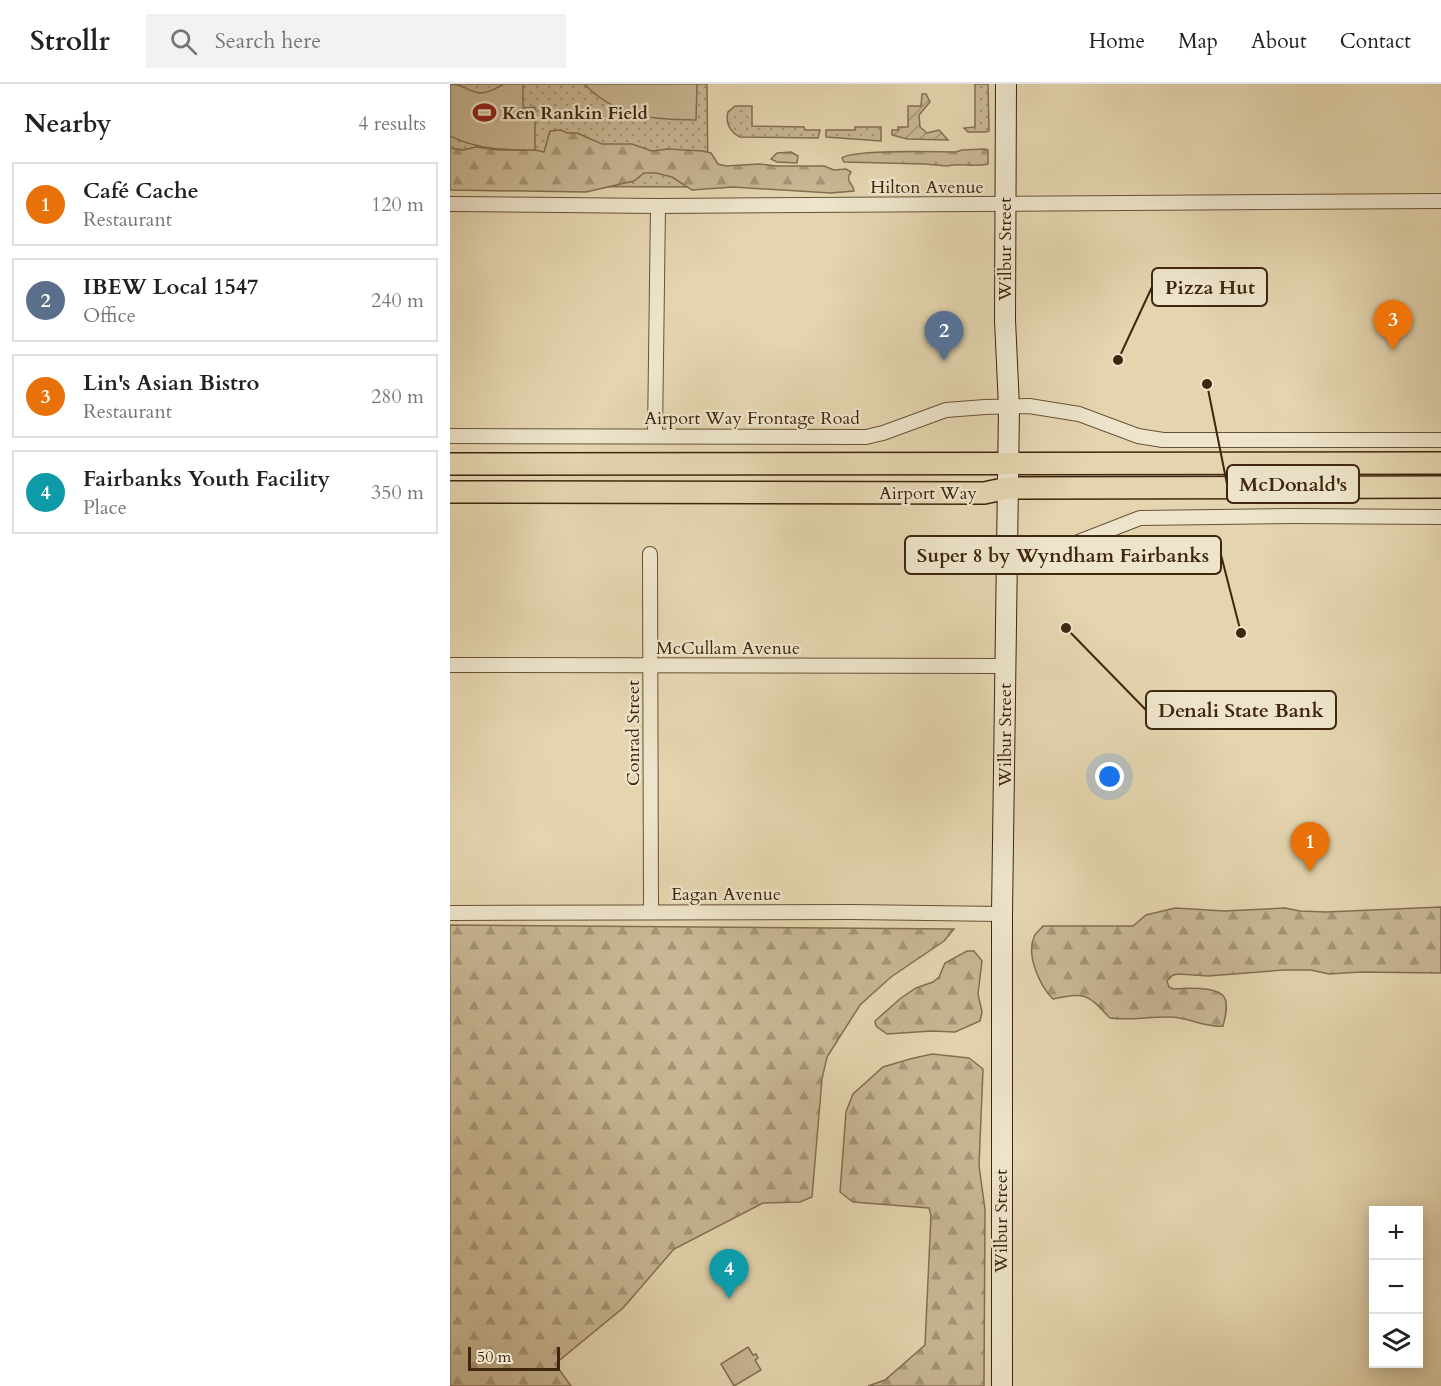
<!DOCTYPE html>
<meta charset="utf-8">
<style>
body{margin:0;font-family:Cardo,serif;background:#f2f2f2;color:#222}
.controls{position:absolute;right:18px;bottom:18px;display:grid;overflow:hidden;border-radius:0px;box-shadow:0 3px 15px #0003}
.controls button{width:54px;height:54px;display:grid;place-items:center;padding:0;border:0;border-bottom:2px solid #e0e0e0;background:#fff;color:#222;font:30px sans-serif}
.scale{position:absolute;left:18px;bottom:15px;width:92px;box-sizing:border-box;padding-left:6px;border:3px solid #3f260e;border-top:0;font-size:16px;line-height:21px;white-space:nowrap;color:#3f260e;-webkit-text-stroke:4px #ede4cb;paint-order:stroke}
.you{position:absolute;left:660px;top:693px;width:21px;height:21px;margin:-15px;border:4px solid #fff;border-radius:50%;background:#1a73e8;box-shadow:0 0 0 9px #1a73e833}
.badge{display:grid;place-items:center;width:39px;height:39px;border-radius:50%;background:#b45309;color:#fff;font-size:20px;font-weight:700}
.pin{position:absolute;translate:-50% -50px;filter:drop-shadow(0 2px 3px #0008)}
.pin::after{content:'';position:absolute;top:32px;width:21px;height:18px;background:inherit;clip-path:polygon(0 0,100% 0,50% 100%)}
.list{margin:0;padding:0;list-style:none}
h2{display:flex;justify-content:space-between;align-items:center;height:78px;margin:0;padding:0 24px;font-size:26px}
h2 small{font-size:20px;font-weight:400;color:#767676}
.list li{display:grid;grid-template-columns:39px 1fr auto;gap:18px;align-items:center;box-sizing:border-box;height:84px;margin:0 12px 12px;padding:0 12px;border:2px solid #e0e0e0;border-radius:0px}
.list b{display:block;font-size:22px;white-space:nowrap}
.list p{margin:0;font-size:20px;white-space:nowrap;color:#767676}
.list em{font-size:20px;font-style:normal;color:#767676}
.icon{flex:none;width:33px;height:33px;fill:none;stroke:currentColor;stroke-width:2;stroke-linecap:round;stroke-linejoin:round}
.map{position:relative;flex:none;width:991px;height:1302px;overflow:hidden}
header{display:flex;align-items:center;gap:36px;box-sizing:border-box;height:84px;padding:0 30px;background:#fff;border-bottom:2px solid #e0e0e0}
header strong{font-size:28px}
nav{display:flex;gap:33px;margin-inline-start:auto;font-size:21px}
.search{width:420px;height:54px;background:#f2f2f2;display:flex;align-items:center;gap:15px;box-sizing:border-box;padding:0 21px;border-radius:0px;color:#767676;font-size:22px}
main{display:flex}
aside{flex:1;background:#fff}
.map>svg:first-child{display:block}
.grass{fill:url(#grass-dots);stroke:#846e51;stroke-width:1.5}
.forest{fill:url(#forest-firs);stroke:#846e51;stroke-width:1.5}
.garden{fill:url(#garden-furrows);stroke:#846e51;stroke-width:1.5}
.pitch{fill:#c8b794;stroke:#846e51;stroke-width:1.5}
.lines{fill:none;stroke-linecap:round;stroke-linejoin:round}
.street-casing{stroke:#685236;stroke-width:16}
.secondary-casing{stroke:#3f260e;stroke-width:22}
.primary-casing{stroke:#3f260e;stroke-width:24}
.street{stroke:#ede4cb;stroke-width:14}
.secondary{stroke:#ede4cb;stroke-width:20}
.primary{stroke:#e4d5af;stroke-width:21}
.labels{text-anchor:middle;stroke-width:4.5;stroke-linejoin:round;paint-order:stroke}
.poi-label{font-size:18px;font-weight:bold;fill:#3f260e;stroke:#ede4cb;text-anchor:start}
.street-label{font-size:18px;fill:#3f260e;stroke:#ede4cb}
.leader{fill:none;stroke:#3f260e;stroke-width:2}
.callout-dot{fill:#3f260e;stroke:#ede4cb;stroke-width:2}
.callout{fill:#ede4cb;stroke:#3f260e;stroke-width:2}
.callout-label{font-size:20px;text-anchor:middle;font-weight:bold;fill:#3f260e}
</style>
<header>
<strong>Strollr</strong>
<div class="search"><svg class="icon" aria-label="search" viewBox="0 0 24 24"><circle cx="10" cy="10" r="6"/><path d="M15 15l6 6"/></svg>Search here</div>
<nav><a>Home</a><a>Map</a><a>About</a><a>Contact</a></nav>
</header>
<main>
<aside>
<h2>Nearby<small>4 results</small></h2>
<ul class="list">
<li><span class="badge" style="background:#e8710a">1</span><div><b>Café Cache</b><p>Restaurant</p></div><em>120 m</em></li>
<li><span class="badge" style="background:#5c6f8a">2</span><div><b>IBEW Local 1547</b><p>Office</p></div><em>240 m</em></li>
<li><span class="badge" style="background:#e8710a">3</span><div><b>Lin's Asian Bistro</b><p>Restaurant</p></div><em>280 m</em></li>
<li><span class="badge" style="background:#0f9aa8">4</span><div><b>Fairbanks Youth Facility</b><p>Place</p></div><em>350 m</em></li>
</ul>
</aside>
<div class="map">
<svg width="991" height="1302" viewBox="0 0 991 1302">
<defs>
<pattern id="grass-dots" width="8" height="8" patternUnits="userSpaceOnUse" patternTransform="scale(1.5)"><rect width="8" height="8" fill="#c8b794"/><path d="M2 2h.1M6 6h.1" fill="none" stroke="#a49577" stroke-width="1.8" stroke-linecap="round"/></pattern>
<pattern id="forest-firs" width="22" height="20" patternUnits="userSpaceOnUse" patternTransform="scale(1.5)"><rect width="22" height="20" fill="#c8b794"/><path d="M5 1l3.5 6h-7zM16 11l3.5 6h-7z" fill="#a49577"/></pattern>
<pattern id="garden-furrows" width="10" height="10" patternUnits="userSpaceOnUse" patternTransform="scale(1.5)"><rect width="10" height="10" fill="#c8b794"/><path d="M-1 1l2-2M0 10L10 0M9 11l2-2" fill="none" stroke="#a49577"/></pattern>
</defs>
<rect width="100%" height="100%" fill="#e4d5af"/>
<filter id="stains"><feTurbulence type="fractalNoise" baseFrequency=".00333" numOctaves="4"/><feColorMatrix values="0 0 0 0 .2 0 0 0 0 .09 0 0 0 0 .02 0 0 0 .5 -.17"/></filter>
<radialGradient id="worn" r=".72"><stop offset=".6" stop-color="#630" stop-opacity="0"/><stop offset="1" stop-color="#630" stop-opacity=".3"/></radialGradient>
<g class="grass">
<path d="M0,0H257L258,103L0,102Z"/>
<path d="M525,0H538L539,47L536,48H518L514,44L525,43Z"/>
<path d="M285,22H302V42L354,43L355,46H370L368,54L290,53C280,48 275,39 278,28Z"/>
<path d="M405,43H431V57L376,53V46H405Z"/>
</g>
<g class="forest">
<path d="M111,46L117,49H127L152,60H182L202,67L218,65L253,67L261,69L268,80L276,82L309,80L326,82H374L384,86L396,85L401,88C394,98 404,99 404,107L381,109L283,103L242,106L222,93L206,89H194L184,97L136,108L0,106V64L13,66L26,63L49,66H85L94,68L100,47Z"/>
<path d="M535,65L538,66V80C524,84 511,78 497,82L475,80L394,78L392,74C403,65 486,68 506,68L512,66Z"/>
<path d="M341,68L348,72L347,79L327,78L321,75L327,69Z"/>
<path d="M991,823V889L911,888L879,890L861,886H834L758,892L729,890L723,891L717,897L719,903L723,905C734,904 767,902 774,913C779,920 775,934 773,942C756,944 740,934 722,933C701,932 681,937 660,934C638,911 636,907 603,915C590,902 576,872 584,853C585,849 590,846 593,842H683L696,831L725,824L774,827L835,824L850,827L876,828Z"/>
<path d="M0,841L504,845L494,857L441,893L410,921L377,973L372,995L362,1113L350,1118L313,1119L224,1165L173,1224L105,1280L121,1302H0Z"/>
<path d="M517,867H524L532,877L528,910L532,928L530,937L505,948L481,947L437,950L426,942L425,937L451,914L466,904L483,898L489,893L495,879Z"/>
<path d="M482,970L519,974L533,985L529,1082L535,1125L534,1302H418L435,1296L475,1261L481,1131L479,1124L403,1118L390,1108L396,1028L403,1010L433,983L460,975Z"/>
</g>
<path class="garden" d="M472,10H476L480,18L469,31L470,43L477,49L489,46L498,56L457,55L442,51V46H448V43H458V22H471Z"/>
<g class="pitch">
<path d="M0,0C14,0 19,9 32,9C41,8 46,4 54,0C59,0 68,0 73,0V24L85,23V66C55,66 28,66 0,52Z"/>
<path d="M134,0H247L246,36C201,35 168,34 134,0Z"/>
<path d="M298,1263L303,1271L306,1270L308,1274L305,1276L311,1286L284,1302L271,1280Z"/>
</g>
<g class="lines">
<defs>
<g id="street">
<path d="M0,120L208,122L991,117"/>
<path d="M205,351L208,122"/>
<path d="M0,352L416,353L433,349L496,326L535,323L579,322L629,330L688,352L713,356H991"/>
<path d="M558,465H579L623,460L690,434L844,432L991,433"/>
<path d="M200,470L201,828"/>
<path d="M0,581L556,582"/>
<path d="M0,829L402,828L552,830"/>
</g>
<path id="secondary" d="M552,1302V830L559,323L555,236L556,0"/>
<g id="primary">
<path d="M0,380L991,379"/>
<path d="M0,408L534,409L558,404L991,403"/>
</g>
</defs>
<use href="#street" class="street-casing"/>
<use href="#secondary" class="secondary-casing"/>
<use href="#primary" class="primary-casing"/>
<use href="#street" class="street"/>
<use href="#secondary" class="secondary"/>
<use href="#primary" class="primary"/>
</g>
<defs>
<symbol id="stadium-bare" viewBox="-9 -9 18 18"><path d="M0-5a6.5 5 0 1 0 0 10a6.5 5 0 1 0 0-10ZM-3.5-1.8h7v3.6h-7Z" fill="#8f2418" stroke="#ede4cb" stroke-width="2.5" paint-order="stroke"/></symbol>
</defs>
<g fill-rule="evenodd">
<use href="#stadium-bare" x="18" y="12" width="33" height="33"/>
</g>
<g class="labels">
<g class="poi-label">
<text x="52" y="35">Ken Rankin Field</text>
</g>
<g class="street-label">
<text x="477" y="109">Hilton Avenue</text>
<text transform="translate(555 165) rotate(-90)" y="6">Wilbur Street</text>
<text x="302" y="340">Airport Way Frontage Road</text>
<text x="478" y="415">Airport Way</text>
<text x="278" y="570">McCullam Avenue</text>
<text transform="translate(183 649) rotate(-90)" y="6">Conrad Street</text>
<text transform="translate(555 651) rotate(-90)" y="6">Wilbur Street</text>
<text x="276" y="816">Eagan Avenue</text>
<text transform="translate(551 1137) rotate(-90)" y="6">Wilbur Street</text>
</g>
</g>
<path class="leader" d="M668 276L702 203M757 300L777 400M791 549L771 471M616 544L696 626"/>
<g class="callout-dot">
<circle cx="668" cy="276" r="6"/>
<circle cx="757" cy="300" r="6"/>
<circle cx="791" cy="549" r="6"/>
<circle cx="616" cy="544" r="6"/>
</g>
<g class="callout">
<rect x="702" y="184" width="115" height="38" rx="6"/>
<rect x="777" y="381" width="132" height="38" rx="6"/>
<rect x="455" y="452" width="316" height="38" rx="6"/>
<rect x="696" y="607" width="190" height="38" rx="6"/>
</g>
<g class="callout-label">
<text x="760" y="210">Pizza Hut</text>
<text x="843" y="407">McDonald's</text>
<text x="613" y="478">Super 8 by Wyndham Fairbanks</text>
<text x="791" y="633">Denali State Bank</text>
</g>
<rect width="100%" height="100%" filter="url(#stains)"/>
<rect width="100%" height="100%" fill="url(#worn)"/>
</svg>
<div class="controls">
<button>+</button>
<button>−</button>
<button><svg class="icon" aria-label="layers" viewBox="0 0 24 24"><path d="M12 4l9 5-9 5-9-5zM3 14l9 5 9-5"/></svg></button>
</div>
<div class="scale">50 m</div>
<div class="you"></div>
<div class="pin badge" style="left:860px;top:788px;background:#e8710a">1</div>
<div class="pin badge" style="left:494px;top:277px;background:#5c6f8a">2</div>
<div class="pin badge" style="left:943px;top:266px;background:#e8710a">3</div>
<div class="pin badge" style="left:279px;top:1215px;background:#0f9aa8">4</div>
</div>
</main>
